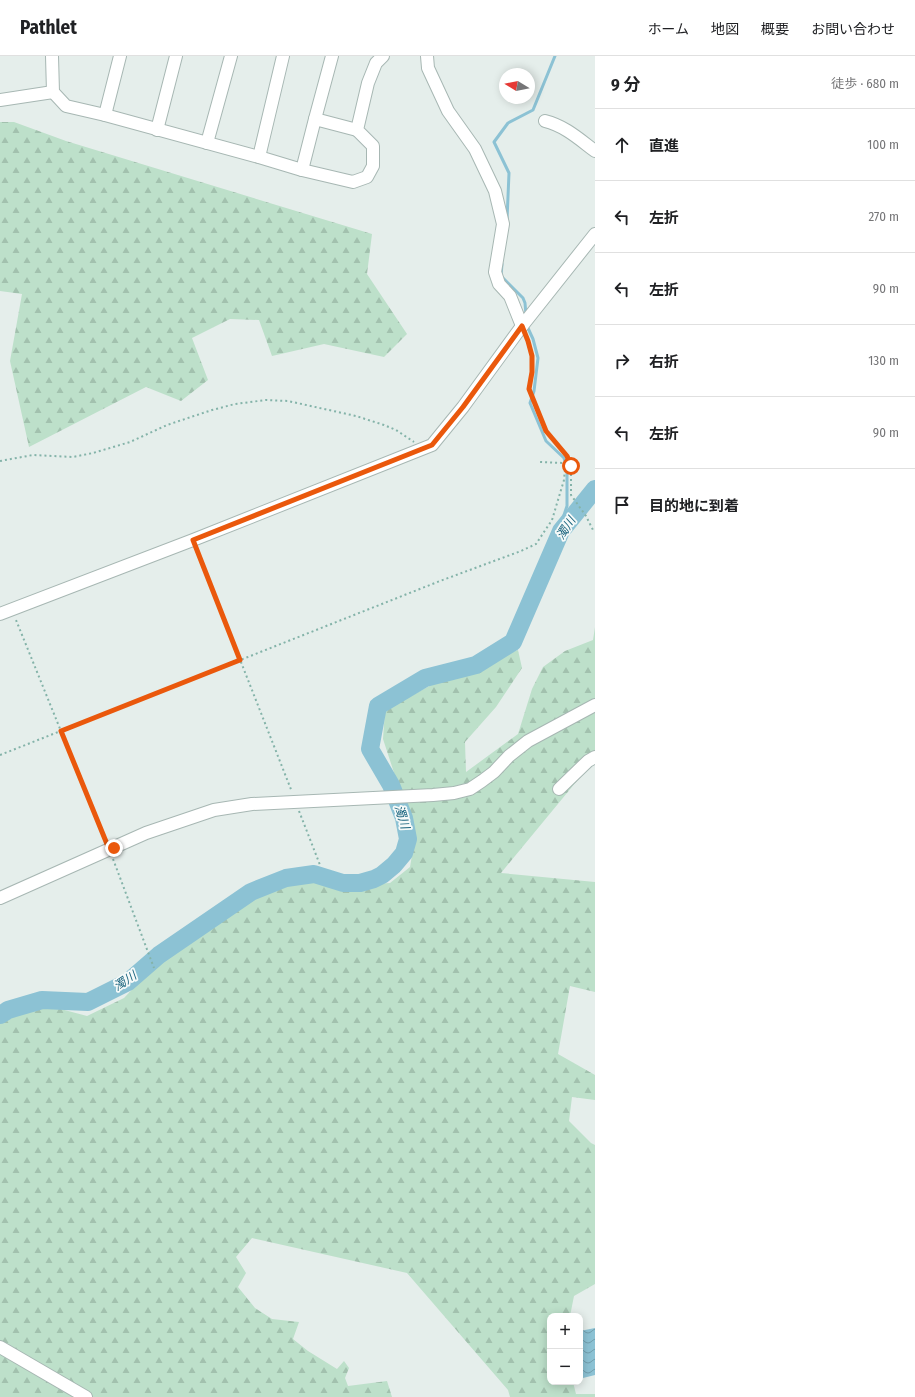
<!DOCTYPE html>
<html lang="ja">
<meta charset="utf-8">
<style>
body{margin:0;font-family:"Fira Sans Condensed","Noto Sans JP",sans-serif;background:#f2f2f2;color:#202124}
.controls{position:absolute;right:12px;bottom:12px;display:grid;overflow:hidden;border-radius:8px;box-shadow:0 2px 10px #0003}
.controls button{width:36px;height:36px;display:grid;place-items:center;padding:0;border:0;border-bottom:1px solid #e0e0e0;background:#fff;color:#202124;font:20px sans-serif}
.compass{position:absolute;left:499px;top:12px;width:36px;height:36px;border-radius:50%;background:#fff;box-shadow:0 2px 10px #0003;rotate:280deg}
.stop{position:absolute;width:12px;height:12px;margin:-9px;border:3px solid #ea580c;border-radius:50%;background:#fff}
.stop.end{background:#ea580c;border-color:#fff;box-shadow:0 1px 4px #0008}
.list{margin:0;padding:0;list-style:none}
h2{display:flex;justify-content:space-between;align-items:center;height:52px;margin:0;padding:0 16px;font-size:17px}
h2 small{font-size:13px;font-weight:400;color:#757577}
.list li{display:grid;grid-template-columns:26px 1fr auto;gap:12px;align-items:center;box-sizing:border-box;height:72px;padding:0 16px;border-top:1px solid #e0e0e0}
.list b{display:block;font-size:15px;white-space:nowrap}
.list em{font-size:13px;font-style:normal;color:#757577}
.icon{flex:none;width:22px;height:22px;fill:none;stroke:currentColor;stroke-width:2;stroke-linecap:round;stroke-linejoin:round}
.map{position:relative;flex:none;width:595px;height:1341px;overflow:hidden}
header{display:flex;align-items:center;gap:24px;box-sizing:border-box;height:56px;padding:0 20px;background:#fff;border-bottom:1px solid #e0e0e0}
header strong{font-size:19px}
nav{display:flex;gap:22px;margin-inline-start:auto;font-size:14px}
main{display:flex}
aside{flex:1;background:#fff}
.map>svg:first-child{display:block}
.forest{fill:url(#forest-firs)}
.water{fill:url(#water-waves)}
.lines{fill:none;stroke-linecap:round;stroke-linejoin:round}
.stream{stroke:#8cc2d4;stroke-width:3}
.river{stroke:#8cc2d4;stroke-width:18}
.minor-casing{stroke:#a7b7b3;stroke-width:14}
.path{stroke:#84b3a9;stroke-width:2;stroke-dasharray:2 3;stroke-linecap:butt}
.minor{stroke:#fff;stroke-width:12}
.route{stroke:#ea580c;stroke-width:5}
.labels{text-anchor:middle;stroke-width:3.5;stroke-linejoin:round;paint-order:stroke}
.water-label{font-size:12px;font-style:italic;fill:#1b657f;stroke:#f6faf9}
</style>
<header>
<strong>Pathlet</strong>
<nav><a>ホーム</a><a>地図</a><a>概要</a><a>お問い合わせ</a></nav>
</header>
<main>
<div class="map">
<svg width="595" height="1341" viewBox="0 0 595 1341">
<defs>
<pattern id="forest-firs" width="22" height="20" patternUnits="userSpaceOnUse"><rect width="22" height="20" fill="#bde0ca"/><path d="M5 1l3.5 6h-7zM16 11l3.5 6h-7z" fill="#a2c1ae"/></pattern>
<pattern id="water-waves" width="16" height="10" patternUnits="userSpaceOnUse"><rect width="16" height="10" fill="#8cc2d4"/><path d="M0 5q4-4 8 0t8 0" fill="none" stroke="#729fad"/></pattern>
</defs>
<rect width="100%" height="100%" fill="#e5eeeb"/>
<g class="forest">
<path d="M0,66H14L66,85L372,178L367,218L407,278L384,301L324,288L272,300L259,264L230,263L192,282L208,324L181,345L146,331L29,391L10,305L22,238L0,235Z"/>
<path d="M595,571V703L501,817L595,826V936L570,930L558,998L595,1019V1044L572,1041L569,1065L591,1087L595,1089V1228L574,1240L570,1260H550V1326H573L576,1338H595V1341H510L508,1334L407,1217L252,1182L236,1201L246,1217L238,1231L255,1252L272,1263L299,1266L293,1283L308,1295L337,1313L344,1305L349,1312L345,1322L348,1330L387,1325L392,1341H0V966L2,962L11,956L42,948L87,960L124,942L161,903L251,839L287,824L314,821L341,830L390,827L410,811L415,781L383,683L385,654L435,627L518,594L522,612L496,651L465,686L466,716L518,678L532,633L543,611L565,595L593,584Z"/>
</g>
<path class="water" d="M595,1272V1319L583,1322L580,1309L582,1308L580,1301V1275Z"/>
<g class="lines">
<g class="stream">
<path d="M507,164L509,117L494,86L508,67L533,54L555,0"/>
<path d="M502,208L501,220L523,242L525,247L526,259"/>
<path d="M527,270L533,283L538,302L534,335L530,347L546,385L564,402L567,414V450L562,465L561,475"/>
</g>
<path class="river" d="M0,959L8,954L42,944L88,946L128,926L159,899L251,836L286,822L314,818L343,827H360L374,823L382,819L394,809L404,797L408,783L404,762L391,729L370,693L378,650L425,622L476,609L513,586L561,475L595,433"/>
<defs>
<g id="minor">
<path d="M52,0L53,36L66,50L105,59L259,101L302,114L353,126L367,121L373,110V90L357,74L368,27L376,7L383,0"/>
<path d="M427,0L428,12L448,55L475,93L495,135L503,168L495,216L499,228L510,240L522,270"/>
<path d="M0,44L53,36"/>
<path d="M105,59L120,0"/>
<path d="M315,63L357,74"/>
<path d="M545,65C565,70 579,83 595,95"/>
<path d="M157,74L176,0"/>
<path d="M207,87L231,0"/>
<path d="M259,101L283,0"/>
<path d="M302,114L315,63L332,0"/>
<path d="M0,558L193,484L432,389L463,351L522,270L595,178"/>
<path d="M559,733L588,705L595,701"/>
<path d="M0,842L146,777L214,754L252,748L433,739L454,737L470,733L482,725L494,716L509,700L528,685L595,649"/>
<path d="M0,1291L86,1341"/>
</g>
</defs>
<use href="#minor" class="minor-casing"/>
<g class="path">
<path d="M526,281L532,300V316L529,333L546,375L567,400L571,410V439L586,460L593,474L595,475"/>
<path d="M0,405L33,399L73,401L93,397L130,386L167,369L212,354L235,348L266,344L288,345L356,360L384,369L396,374L414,386"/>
<path d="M197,494L292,736"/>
<path d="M16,564L105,784"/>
<path d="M0,699L440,525L521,495L536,488L552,464L564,424L565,413L563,407L540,406"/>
<path d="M299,755L320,809"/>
<path d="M113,803L154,912"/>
</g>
<use href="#minor" class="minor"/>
</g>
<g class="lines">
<path class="route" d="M114,792L109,793L61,675L240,604L193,484L432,389L463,351L522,270L528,285L532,300V316L529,333L546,375L567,400L571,410"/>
</g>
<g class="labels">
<g class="water-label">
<text transform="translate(566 472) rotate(-57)" y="4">濁川</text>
<text transform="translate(402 761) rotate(73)" y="4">濁川</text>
<text transform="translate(125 925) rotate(-33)" y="4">濁川</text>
</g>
</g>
</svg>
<div class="controls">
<button>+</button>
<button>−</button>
</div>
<svg class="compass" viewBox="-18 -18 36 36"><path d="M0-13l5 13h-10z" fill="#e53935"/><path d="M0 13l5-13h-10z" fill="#757577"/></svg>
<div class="stop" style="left:571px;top:410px"></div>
<div class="stop end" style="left:114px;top:792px"></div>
</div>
<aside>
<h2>9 分<small>徒歩 · 680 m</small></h2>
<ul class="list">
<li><svg class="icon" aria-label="ahead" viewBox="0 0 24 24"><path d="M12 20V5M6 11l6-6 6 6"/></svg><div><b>直進</b></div><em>100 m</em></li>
<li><svg class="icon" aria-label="left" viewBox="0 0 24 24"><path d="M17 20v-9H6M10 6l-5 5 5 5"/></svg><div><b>左折</b></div><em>270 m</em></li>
<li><svg class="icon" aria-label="left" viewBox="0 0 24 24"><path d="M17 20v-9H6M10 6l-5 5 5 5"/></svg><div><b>左折</b></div><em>90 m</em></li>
<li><svg class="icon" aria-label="right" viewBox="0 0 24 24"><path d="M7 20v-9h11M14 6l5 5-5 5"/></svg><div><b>右折</b></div><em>130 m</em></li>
<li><svg class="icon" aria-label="left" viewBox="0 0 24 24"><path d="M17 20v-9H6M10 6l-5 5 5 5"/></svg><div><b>左折</b></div><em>90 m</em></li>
<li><svg class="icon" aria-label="arrive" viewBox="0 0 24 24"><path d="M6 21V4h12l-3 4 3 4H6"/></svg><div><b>目的地に到着</b></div></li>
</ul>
</aside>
</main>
